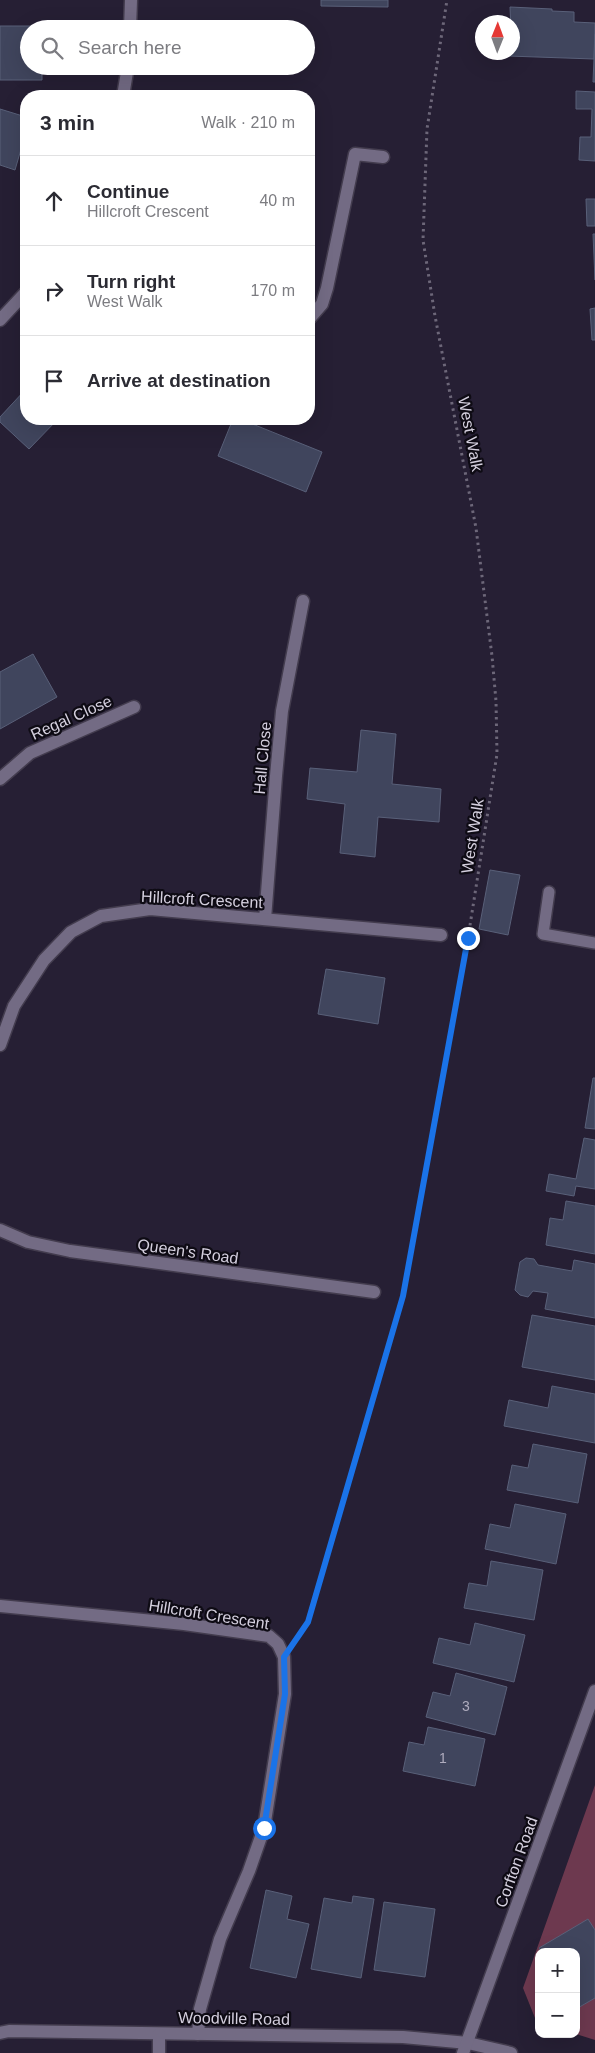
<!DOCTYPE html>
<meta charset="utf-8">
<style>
body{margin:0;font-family:Arial,sans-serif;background:#f7f7f7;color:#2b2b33}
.controls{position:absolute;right:15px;bottom:15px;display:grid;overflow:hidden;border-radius:10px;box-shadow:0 5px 20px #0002}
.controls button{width:45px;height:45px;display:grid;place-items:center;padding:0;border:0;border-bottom:1px solid #e1e1e2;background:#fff;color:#2b2b33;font:25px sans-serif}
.compass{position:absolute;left:475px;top:15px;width:45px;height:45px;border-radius:50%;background:#fff;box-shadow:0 5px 20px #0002;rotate:1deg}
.stop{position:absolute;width:15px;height:15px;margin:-11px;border:4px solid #1a73e8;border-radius:50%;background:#fff}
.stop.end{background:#1a73e8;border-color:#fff;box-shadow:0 1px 5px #0008}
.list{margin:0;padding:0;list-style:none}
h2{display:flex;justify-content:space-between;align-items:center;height:65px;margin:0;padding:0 20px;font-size:21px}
h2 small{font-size:16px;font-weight:400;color:#7c7c81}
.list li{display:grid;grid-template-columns:32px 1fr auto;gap:15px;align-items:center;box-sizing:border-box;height:90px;padding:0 20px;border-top:1px solid #e1e1e2}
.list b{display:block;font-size:19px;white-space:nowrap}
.list p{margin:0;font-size:16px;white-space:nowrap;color:#7c7c81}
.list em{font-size:16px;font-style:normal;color:#7c7c81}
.icon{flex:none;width:28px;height:28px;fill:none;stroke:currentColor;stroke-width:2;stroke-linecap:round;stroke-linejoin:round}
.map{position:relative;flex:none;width:595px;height:2053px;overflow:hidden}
.search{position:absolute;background:#fff;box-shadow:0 5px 20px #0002;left:20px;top:20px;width:295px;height:55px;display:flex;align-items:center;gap:12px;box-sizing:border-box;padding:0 18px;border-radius:28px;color:#7c7c81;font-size:19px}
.panel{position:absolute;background:#fff;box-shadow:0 5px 20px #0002;left:20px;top:90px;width:295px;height:335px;border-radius:20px}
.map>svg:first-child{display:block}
.green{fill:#6d394f}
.building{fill:#40455d;stroke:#596079}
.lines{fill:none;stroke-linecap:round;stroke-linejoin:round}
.service-casing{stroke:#433c4e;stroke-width:14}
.minor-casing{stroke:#433c4e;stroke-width:15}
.path{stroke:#6d6779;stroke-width:3;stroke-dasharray:2.5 4;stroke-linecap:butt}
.service{stroke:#736b84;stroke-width:11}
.minor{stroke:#736b84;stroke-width:12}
.route{stroke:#1a73e8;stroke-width:6}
.labels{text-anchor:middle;stroke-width:4.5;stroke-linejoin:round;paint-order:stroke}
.number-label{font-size:14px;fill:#afacbe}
.street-label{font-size:16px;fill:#d4cfde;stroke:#0e0b14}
</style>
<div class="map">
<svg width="595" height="2053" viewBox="0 0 595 2053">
<rect width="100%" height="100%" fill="#261f34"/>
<path class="green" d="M595,1785V2040L576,2034V1952H539V2020L535,2018L523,1988Z"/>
<g class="building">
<path d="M321,0H388V7L321,6Z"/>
<path d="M510,7L552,9V11L574,12V22L595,23L594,59L508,56V52H512Z"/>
<path d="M0,26H42V29H29V66H42V80H0Z"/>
<path d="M595,34V82H593Z"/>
<path d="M576,91L595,92V161L579,160L580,137H591L592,109H576Z"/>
<path d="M0,109L26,117V132L15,170L0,165Z"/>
<path d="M586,199H595V226H587Z"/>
<path d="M593,234H595V280Z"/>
<path d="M595,308V340H592L590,309Z"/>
<path d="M26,389V419H58L29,449L0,422V417Z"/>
<path d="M233,419H240L322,452L306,492L218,456Z"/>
<path d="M33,654L57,697L0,729V672Z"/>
<path d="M361,730L396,734L392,784L441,789L439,822L378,817L375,857L340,853L345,804L307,799L310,768L357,772Z"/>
<path d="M490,870L520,875L508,935L479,929Z"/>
<path d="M326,969L385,978L378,1024L318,1014Z"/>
<path d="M593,1078H595V1129L585,1128Z"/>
<path d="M584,1138L595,1140V1189L576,1186L574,1196L546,1191L549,1174L576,1179Z"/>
<path d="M566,1201L595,1206V1254L546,1245L550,1218L563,1220Z"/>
<path d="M526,1258L534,1259L538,1265L572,1271L574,1260L595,1264V1318L545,1309L548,1293L533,1291L528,1297L520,1295L515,1290L520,1262Z"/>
<path d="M532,1315L595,1326V1380L522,1367Z"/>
<path d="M552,1386L595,1394V1443L504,1426L509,1400L548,1408Z"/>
<path d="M533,1444L587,1454L578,1503L507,1490L512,1465L528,1468Z"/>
<path d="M515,1504L566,1514L556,1564L485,1549L490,1524L510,1528Z"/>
<path d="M491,1561L543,1570L534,1620L464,1608L469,1583L487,1586Z"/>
<path d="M475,1623L525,1635L514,1682L433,1663L439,1638L470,1645Z"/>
<path d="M456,1673L507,1687L495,1735L426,1717L433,1692L450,1696Z"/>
<path d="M428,1727L485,1739L475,1786L403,1771L409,1742L424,1745Z"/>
<path d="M266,1890L292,1896L287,1919L309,1924L296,1978L250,1968Z"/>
<path d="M353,1896L374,1899L361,1978L311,1969L324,1898L352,1903Z"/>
<path d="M384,1902L435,1909L425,1977L374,1970Z"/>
<path d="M588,1919L595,1930V1998L576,2009V1952H542L539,1948Z"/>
</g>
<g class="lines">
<defs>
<path id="service" d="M549,892L543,934L595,943"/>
<g id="minor">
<path d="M130,29L131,0"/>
<path d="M123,96L128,66"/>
<path d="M309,319L322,304L327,288L355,154L383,157"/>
<path d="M0,320L26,292"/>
<path d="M0,779L30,753L134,707"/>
<path d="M265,919L276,776L282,711L303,601"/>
<path d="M0,1045L14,1006L44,960L71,932L101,916L150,909L441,935"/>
<path d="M0,1230L28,1242L70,1251L374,1292"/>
<path d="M0,1606L184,1624L269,1636L278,1644L284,1657L285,1694L264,1828L249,1871L220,1939L200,2009L198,2034"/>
<path d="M0,2033L9,2031L403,2037L468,2043L511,2053"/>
<path d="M159,2034V2053"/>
<path d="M463,2053L595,1691"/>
</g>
</defs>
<use href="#service" class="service-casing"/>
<use href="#minor" class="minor-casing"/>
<path class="path" d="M297,1637L307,1622L403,1296L468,938L497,754L496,701L492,656L476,528L435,316L423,240L427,129L447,0"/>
<use href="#service" class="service"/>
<use href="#minor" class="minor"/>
</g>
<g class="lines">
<path class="route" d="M264,1828L285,1694L284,1657L308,1622L403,1296L468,938"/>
</g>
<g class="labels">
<g class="number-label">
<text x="466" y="1711">3</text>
<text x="443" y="1763">1</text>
</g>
<g class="street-label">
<text transform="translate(471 434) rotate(79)" y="6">West Walk</text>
<text transform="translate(71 717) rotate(-24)" y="6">Regal Close</text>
<text transform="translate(262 758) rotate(-85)" y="6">Hall Close</text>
<text transform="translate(472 836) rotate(-81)" y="6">West Walk</text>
<text transform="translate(202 899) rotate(3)" y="6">Hillcroft Crescent</text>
<text transform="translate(188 1251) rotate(8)" y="6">Queen's Road</text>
<text transform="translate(209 1614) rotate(9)" y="6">Hillcroft Crescent</text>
<text transform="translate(516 1862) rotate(-70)" y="6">Corfton Road</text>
<text transform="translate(234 2018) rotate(1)" y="6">Woodville Road</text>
</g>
</g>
</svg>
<div class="controls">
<button>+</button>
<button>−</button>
</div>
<svg class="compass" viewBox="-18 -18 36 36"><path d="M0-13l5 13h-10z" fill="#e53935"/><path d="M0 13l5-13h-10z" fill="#7c7c81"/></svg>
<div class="stop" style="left:264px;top:1828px"></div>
<div class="stop end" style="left:468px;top:938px"></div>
<div class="search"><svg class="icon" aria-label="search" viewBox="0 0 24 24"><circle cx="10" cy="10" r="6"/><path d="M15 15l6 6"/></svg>Search here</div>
<section class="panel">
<h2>3 min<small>Walk · 210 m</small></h2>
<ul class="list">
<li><svg class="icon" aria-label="ahead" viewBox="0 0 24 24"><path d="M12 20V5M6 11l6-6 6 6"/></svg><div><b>Continue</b><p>Hillcroft Crescent</p></div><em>40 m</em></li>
<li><svg class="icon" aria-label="right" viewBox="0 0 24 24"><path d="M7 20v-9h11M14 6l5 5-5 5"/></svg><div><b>Turn right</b><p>West Walk</p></div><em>170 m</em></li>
<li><svg class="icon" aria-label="arrive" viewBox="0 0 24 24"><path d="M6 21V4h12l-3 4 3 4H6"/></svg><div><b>Arrive at destination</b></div></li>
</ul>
</section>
</div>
